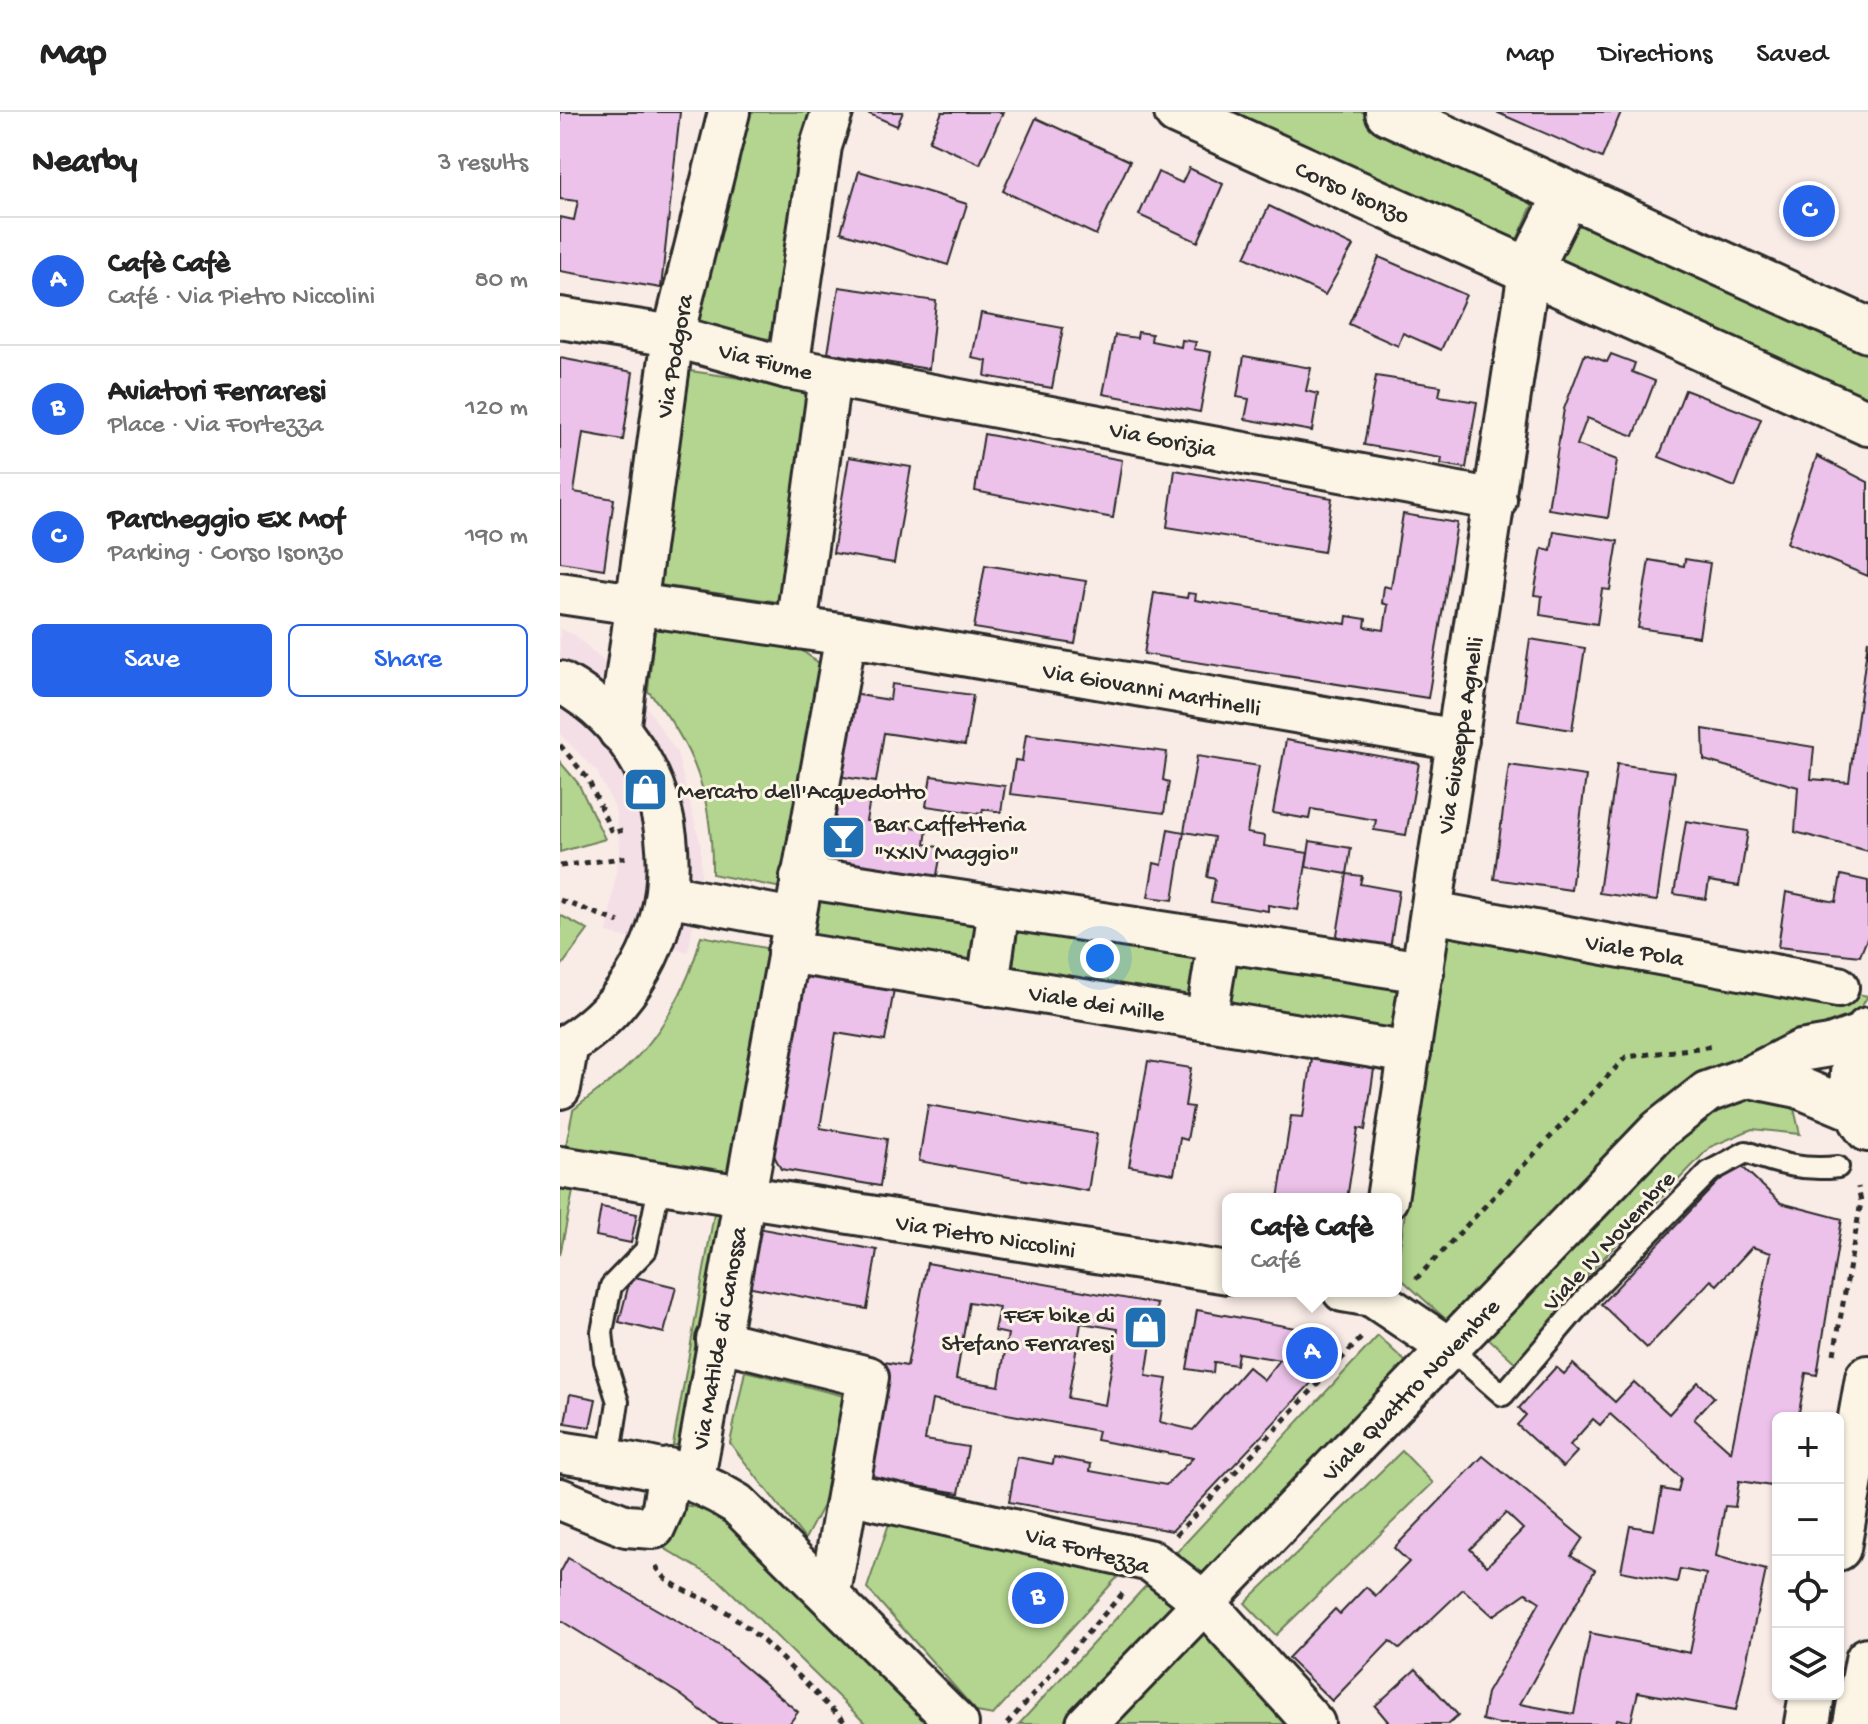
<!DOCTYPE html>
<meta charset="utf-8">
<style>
body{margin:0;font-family:"Gochi Hand",sans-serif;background:#f6f6f6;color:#222}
.controls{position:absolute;right:24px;bottom:24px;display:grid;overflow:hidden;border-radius:12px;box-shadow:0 2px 6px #0004}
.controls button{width:72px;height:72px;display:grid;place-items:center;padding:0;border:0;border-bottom:2px solid #e0e0e0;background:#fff;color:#222;font:40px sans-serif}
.you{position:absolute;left:540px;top:846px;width:28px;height:28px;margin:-20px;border:6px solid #fff;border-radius:50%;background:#1a73e8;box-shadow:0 0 0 12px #1a73e833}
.badge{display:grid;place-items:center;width:52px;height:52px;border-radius:50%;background:#2563eb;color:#fff;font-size:26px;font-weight:700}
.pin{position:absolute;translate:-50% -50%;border:4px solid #fff;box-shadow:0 2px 8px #0006}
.popup{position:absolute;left:662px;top:1081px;width:180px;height:104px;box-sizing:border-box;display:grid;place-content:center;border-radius:12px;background:#fff;filter:drop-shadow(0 2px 6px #0005);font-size:26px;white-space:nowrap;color:#767676}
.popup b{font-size:30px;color:#222}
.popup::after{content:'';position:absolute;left:50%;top:100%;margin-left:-16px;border:16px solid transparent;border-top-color:#fff}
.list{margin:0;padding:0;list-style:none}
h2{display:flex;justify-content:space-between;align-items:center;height:104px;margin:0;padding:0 32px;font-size:34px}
h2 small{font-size:26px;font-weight:400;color:#767676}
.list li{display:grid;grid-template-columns:52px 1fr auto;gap:24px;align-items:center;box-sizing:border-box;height:128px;padding:0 32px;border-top:2px solid #e0e0e0}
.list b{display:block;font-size:30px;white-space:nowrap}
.list p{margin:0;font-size:26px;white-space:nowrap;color:#767676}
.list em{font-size:26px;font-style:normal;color:#767676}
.actions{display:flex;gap:16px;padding:24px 32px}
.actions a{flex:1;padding:18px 0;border:2px solid #2563eb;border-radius:12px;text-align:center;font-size:28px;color:#2563eb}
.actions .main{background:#2563eb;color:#fff}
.icon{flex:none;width:44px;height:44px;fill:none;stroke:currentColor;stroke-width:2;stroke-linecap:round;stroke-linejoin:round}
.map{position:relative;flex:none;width:1308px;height:1612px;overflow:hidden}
header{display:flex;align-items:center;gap:48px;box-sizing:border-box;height:112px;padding:0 40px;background:#fff;border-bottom:2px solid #e0e0e0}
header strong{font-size:38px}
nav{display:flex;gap:44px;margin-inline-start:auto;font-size:28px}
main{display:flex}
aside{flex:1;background:#fff}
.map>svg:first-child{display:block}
.built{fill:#f5dfe7}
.green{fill:#b3d58f;stroke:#6f805d;stroke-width:2}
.building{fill:#ecc2ea;stroke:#2b2b2b;stroke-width:2;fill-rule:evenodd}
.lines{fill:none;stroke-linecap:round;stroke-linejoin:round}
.lane-casing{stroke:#2b2b2b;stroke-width:26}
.street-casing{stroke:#2b2b2b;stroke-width:46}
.secondary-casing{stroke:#2b2b2b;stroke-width:50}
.path{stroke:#2b2b2b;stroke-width:5;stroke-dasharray:6 6;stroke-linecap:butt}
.lane{stroke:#fcf5e5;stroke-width:20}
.street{stroke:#fcf5e5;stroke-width:40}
.secondary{stroke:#fcf5e5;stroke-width:44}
.labels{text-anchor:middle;stroke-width:6;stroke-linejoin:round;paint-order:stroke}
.street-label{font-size:24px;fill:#2b2b2b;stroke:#fcf5e5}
.poi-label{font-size:24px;fill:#2b2b2b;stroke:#fcf5e5;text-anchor:start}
</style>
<header>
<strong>Map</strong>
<nav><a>Map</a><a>Directions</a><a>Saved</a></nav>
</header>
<main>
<aside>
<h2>Nearby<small>3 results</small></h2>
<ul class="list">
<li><span class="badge">A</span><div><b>Cafè Cafè</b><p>Café · Via Pietro Niccolini</p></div><em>80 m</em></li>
<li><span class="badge">B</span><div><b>Aviatori Ferraresi</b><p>Place · Via Fortezza</p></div><em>120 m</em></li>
<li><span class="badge">C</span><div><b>Parcheggio Ex Mof</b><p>Parking · Corso Isonzo</p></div><em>190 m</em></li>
</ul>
<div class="actions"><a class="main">Save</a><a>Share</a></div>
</aside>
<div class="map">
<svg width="1308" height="1612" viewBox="0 0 1308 1612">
<rect width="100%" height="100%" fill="#f9ebe6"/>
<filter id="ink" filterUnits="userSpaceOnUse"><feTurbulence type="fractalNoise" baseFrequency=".0125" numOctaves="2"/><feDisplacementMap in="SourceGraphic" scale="16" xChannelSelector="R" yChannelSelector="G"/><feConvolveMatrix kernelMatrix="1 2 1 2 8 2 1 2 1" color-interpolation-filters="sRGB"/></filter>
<g filter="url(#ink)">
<path class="built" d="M0,517L15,523L76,579L117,641L141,734V770L128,840L47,821L60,734L55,696L37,660L0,622Z"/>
<g class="green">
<path d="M169,0H258L219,228L133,217Z"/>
<path d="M670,0H805L979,78L956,130Z"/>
<path d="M1010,104L1308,238V297L988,153Z"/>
<path d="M130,259L249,276L219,490L100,473Z"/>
<path d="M96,507L230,530L263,554L222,776L152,762C153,688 136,635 88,579Z"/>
<path d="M0,650L18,671L45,727L0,740Z"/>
<path d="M260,781L422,808L414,855L252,828Z"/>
<path d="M0,803L28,818L0,856Z"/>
<path d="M888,806L1308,884L1285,919L1131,966L1086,1002L891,1212L836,1162Z"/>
<path d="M458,816L644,842L637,887L452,861Z"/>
<path d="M141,824L211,837L167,1066L5,1038L13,998C28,986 43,975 58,963C98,930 129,875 141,824Z"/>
<path d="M677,845L848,876L840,921L669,889Z"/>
<path d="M1181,982L1232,988L1240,1022L1192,1017L1150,1035L1006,1185L1003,1196L959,1254L927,1225L1129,1015Z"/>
<path d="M0,1069L15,1070L0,1143Z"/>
<path d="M155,1096L176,1098L131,1336L113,1333Z"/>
<path d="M818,1224L847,1251L644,1469L615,1442Z"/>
<path d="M185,1259L288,1285L270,1380L245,1427L170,1331Z"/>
<path d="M842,1339L873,1371L716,1523L685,1491Z"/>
<path d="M112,1390L151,1399L198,1427L377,1612H306L160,1469L97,1432Z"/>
<path d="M331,1406L563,1459L433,1603L417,1600L307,1476Z"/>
<path d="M594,1465L619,1488L506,1612H459Z"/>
<path d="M651,1515L737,1612H554Z"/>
</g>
<g class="building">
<path d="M0,0H120L101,176L0,159V105L14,108L18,89L0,87Z"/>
<path d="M305,0H343L337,14Z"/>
<path d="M382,0H443L420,52L369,29Z"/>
<path d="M936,0H1061L1042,46Z"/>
<path d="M476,6L570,49L536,123L443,79Z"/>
<path d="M629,56L663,72L638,130L579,103L598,60L622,71Z"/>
<path d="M299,59L407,92L388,153L281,120Z"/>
<path d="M709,94L793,134L765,183L685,145Z"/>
<path d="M819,145L906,183L881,238L843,221L838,234L789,212Z"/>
<path d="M279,175L376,189L369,257L268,241Z"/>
<path d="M421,201L503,216L492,276L425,264L427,249L412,246Z"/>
<path d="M578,220L592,222L591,229L621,235L622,228L636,230L634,237L651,240L640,300L543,282L555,223L577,226Z"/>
<path d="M1025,242L1047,250L1051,242L1075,251L1072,260L1095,269L1074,324L1027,306L1017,333L1057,348L1048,406L988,397L1004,297Z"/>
<path d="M684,244L751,256L746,279L758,282L752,319L685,307L689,287L677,285Z"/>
<path d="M0,246L73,260L63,328L23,321L14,380L54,387L44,457L0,450Z"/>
<path d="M816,264L881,274L879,284L917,290L906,356L881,352L882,346L804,333Z"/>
<path d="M1125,278L1201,307L1175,375L1099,345Z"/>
<path d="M424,322L562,348L553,406L415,379Z"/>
<path d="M1257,344L1308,370V464L1227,431Z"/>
<path d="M289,345L351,355L334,451L273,441Z"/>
<path d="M615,358L772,386L764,440L607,415Z"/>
<path d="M843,402L897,411L868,586L584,542L594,481L627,486L628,481L636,482L635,488L786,512L787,504L806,507L805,515L824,518L828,493L822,491L824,474L831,476Z"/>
<path d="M994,419L1058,429L1050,478L1042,477L1037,512L980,503L982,484L974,483L982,436L991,438Z"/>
<path d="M1125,447L1150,451L1139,525L1078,516L1089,448L1124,454Z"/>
<path d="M425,453L526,469L515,532L414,516Z"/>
<path d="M970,527L1025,536L1012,618L958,609Z"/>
<path d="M1308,528V739L1235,720L1238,675L1144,648L1143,617L1254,635L1251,667L1289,670Z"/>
<path d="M332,572L413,583L405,633L324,621L316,670L271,663L286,581L330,588Z"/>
<path d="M466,622L607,640L603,668L609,670L604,701L450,682L455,648L462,649Z"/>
<path d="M726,628L859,651L846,723L814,718L816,708L751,697L749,707L713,701Z"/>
<path d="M637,644L699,654L687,721L705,724L704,734L748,741L738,798L708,793V799L651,790L655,767L647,765L654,725L624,720Z"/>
<path d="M1057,652L1115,660L1097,789L1039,781Z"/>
<path d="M949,653L1026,664L1011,778L934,767Z"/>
<path d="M371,664L445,674L441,700L423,697L422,702L366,694Z"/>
<path d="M267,681L310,688L306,709L367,717L365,732L382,736L376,768L253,752Z"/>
<path d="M1126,709L1188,719L1179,774L1149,769L1146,787L1114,782Z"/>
<path d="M608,717L624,720L613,788L588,785L594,751L602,753Z"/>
<path d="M750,729L791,736L787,762L746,755Z"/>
<path d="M787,762L802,764L800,772L839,779L830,837L776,829Z"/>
<path d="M1281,763L1308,769V824L1300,844L1218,835L1226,780L1276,790Z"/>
<path d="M234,860L334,877L325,929L276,921L260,1016L327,1027L320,1074L221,1057L208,1032Z"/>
<path d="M752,947L814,957L805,1018L798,1016L787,1087H718L731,1004L743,1005Z"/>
<path d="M588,949L631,956L625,994L633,995L627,1028L620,1026L614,1062L569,1054Z"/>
<path d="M368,993L537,1022L528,1079L359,1049Z"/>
<path d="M1177,1050L1221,1091L1282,1107L1257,1263L1246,1261L1238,1306H1218V1375L1179,1369L1175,1395L1165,1394L1156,1444L1206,1458L1176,1598L1078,1580L1071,1610L1057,1607L1056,1612H939L922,1608L927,1581L980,1490L966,1481L933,1504L903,1477L840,1537L830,1529L772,1589L728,1546L775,1497L780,1502L806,1475L816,1484L849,1450L834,1436L923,1344L1023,1426L1011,1444L1035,1458L960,1592L1014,1602L1030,1521L1130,1541L1146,1462L1120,1457L1117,1470L1061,1459L1070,1414L1094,1418L1102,1377L1118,1380L1121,1366L1050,1302L1040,1313L1033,1307L1010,1333L1017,1340L1003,1355L957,1313L966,1303L959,1296L996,1255L1004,1262L1013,1252L1055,1290L1074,1270L1109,1302L1138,1270L1154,1285L1134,1307L1171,1340L1211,1141L1192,1135L1157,1173L1151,1168L1087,1236L1041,1192ZM946,1401L963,1417L927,1454L910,1437Z"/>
<path d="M41,1095L77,1102L71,1131L36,1124Z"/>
<path d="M192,1115L317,1138L307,1197L181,1173Z"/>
<path d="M367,1151L597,1192L586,1264L607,1267L600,1310L633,1318L688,1255L704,1268L720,1248L678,1241L676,1253L654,1250L653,1261L627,1257L637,1198L774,1223L770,1251L612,1419L449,1390L457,1345L493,1352L494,1345L531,1352L530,1359L606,1373L633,1346L536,1328L538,1319L372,1288L365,1328L408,1335L399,1381L303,1365L324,1250L347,1254ZM409,1190L439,1195L434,1219L448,1222L439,1274L396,1267ZM521,1211L558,1217L545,1293L508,1286Z"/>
<path d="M71,1164L116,1175L104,1221L59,1210Z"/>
<path d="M10,1282L36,1287L30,1315L5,1311Z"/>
<path d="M8,1446L160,1534L238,1600L229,1612H159L121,1583L0,1508V1461Z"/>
<path d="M856,1557L898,1603L888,1612H830L815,1594Z"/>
</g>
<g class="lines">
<defs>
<g id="lane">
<path d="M889,1236L943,1283L1030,1181L1149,1060L1186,1040C1218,1052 1244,1059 1278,1055"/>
<path d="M49,1348L58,1290L45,1249L42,1220L51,1174L86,1138L100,1070"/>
</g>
<g id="street">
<path d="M0,206L113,224L228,256L936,388"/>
<path d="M228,256L261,34L272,0"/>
<path d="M0,481L286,523L898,628"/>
<path d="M236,516L270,265"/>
<path d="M0,570C145,649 142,857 0,937"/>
<path d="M59,619L113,224L169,0"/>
<path d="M241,765L863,860"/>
<path d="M106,783L234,807"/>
<path d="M872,800L1278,875"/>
<path d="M228,840L850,941"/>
<path d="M428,873L439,796"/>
<path d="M646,908L659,829"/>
<path d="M1189,965L1238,975L1298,1000"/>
<path d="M0,976L8,932"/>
<path d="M0,1055L668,1161"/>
<path d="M827,1087L969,159"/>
<path d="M783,1179L812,1184L889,1236"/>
<path d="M157,1228L308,1265L270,1481"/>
<path d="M0,1340C69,1351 117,1354 177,1392L398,1612"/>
<path d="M134,1366L286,523"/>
<path d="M288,1381L591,1449L644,1490L754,1612"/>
<path d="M0,1387L66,1414L94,1416L103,1396L109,1357"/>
<path d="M527,1612L1099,1018L1147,980L1189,965L1240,939L1270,934L1306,921"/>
</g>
<g id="secondary">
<path d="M617,0L1308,311"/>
<path d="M828,0L1308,218"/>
<path d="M969,159L1007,82"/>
<path d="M1308,918C1289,948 1286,988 1308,1017"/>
<path d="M1278,1436L1308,1266"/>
<path d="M1247,1612L1252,1582"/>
<path d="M1296,1612L1308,1548"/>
</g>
</defs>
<use href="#lane" class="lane-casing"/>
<use href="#street" class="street-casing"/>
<use href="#secondary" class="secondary-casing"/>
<g class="path">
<path d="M0,633L28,667L52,721L67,717"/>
<path d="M0,754L70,745"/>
<path d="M0,788L59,810"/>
<path d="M856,1167L1066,945L1154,934"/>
<path d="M1274,1242L1301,1090L1298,1075"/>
<path d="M616,1423L803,1224"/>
<path d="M96,1454C109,1477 134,1480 157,1494C203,1521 247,1575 287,1612"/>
<path d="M447,1612L563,1481"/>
</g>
<use href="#lane" class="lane"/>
<use href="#street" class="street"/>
<use href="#secondary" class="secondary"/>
</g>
</g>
<defs>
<symbol id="shop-square" viewBox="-11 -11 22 22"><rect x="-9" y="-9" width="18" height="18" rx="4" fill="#1f6fb2" stroke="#fcf5e5"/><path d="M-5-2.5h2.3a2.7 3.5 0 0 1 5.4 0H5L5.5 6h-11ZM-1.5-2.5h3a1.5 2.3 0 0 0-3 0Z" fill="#fff"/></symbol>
<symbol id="bar-square" viewBox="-11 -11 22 22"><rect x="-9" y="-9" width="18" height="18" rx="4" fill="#1f6fb2" stroke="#fcf5e5"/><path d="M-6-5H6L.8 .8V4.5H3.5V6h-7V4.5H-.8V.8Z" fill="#fff"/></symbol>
</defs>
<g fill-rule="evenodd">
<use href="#shop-square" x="60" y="652" width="51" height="51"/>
<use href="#bar-square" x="258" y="700" width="51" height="51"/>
<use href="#shop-square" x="560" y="1190" width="51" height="51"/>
</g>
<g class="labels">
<g class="street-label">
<text transform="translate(793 79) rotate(24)" y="8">Corso Isonzo</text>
<text transform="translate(113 244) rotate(-80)" y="8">Via Podgora</text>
<text transform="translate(206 248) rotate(14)" y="8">Via Fiume</text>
<text transform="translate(603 326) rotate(11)" y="8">Via Gorizia</text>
<text transform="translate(592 576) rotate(10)" y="8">Via Giovanni Martinelli</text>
<text transform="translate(899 623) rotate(-81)" y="8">Via Giuseppe Agnelli</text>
<text transform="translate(1075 837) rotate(10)" y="8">Viale Pola</text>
<text transform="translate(537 890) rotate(9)" y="8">Viale dei Mille</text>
<text transform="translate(426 1123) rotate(9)" y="8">Via Pietro Niccolini</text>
<text transform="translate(1048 1128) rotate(-47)" y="8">Viale IV Novembre</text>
<text transform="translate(158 1226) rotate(-80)" y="8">Via Matilde di Canossa</text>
<text transform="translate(850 1277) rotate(-46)" y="8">Viale Quattro Novembre</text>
<text transform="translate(528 1437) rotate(15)" y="8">Via Fortezza</text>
</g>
<g class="poi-label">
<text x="117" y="686">Mercato dell'Acquedotto</text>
<text x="314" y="719">Bar Caffetteria<tspan x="314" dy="28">"XXIV Maggio"</tspan></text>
<text x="555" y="1210" text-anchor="end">FEF bike di<tspan x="555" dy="28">Stefano Ferraresi</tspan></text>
</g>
</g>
</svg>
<div class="controls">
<button>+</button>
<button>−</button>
<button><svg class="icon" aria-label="locate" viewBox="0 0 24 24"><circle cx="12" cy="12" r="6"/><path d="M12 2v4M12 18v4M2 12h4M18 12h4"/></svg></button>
<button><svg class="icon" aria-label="layers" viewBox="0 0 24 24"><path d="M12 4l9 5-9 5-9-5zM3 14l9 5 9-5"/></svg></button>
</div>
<div class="you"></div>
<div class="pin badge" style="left:752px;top:1241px">A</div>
<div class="popup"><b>Cafè Cafè</b>Café</div>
<div class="pin badge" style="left:478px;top:1486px">B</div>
<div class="pin badge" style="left:1249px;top:99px">C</div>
</div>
</main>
